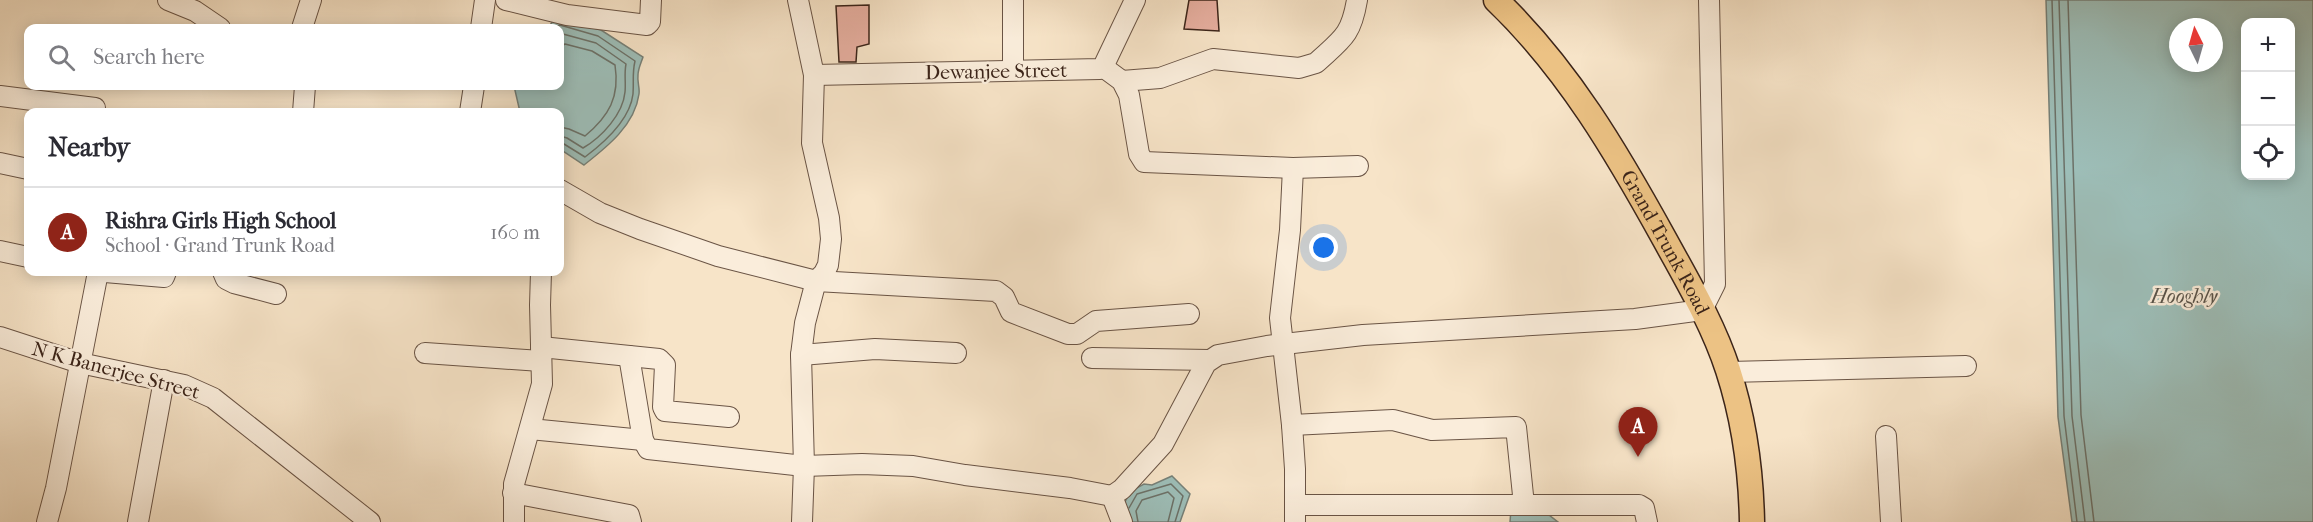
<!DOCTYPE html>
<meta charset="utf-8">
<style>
body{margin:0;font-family:"IM FELL French Canon",serif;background:#f2f2f3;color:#2b2b33}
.controls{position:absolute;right:18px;top:18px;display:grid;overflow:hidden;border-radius:12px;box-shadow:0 3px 15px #0003}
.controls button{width:54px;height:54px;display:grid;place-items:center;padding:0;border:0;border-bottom:2px solid #e1e1e2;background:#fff;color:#2b2b33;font:30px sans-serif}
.compass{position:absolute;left:2169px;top:18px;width:54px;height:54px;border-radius:50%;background:#fff;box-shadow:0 3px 15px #0003;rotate:355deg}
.you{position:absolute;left:1324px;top:248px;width:21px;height:21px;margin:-15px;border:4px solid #fff;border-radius:50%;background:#1a73e8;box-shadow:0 0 0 9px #1a73e833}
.badge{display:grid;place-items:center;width:39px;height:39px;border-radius:50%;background:#8f2418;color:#fff;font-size:20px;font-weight:700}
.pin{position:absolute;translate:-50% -50px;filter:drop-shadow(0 2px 3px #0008)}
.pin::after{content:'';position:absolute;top:32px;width:21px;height:18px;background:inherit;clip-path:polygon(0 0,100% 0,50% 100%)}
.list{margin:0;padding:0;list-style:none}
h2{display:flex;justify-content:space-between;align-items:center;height:78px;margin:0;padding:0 24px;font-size:26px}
h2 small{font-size:20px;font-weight:400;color:#7c7c81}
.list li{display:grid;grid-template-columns:39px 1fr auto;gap:18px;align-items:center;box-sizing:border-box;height:90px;padding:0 24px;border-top:2px solid #e1e1e2}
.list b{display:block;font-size:22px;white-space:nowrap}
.list p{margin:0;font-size:20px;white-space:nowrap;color:#7c7c81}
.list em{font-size:20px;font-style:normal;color:#7c7c81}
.icon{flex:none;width:33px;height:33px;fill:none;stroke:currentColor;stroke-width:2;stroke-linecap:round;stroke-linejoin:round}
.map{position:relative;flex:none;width:2313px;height:522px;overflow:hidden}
.search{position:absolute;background:#fff;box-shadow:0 3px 15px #0003;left:24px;top:24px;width:540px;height:66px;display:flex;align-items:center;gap:15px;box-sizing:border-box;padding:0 21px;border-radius:12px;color:#7c7c81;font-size:22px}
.panel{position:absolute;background:#fff;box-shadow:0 3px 15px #0003;left:24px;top:108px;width:540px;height:168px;border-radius:12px}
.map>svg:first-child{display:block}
.water{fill:#9dbeb8;stroke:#768078;stroke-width:1.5;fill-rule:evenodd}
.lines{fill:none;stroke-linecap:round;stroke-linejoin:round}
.shore{stroke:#6c7168;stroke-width:1.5}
.building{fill:#e6ae9f;stroke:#3b2419;stroke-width:1.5}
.minor-casing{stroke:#6a5445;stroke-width:22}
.major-casing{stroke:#3b2419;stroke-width:27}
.minor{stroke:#faeddb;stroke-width:20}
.major{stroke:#ecc284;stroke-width:24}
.labels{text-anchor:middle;stroke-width:5;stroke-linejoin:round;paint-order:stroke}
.street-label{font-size:20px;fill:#3b2419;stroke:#faeddb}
.water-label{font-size:21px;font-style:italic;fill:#585249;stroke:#faeddb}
</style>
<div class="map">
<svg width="2313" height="522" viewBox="0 0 2313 522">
<rect width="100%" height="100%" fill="#f7e4c8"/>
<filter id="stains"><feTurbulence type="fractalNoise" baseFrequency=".00333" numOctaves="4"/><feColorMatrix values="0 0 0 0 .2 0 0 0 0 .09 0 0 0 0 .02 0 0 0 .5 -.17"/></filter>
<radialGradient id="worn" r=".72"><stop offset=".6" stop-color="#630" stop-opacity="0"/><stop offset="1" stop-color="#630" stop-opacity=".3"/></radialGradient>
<g class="water">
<path d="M2046,0H2313V522H2072L2058,417ZM2246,22H2290V176H2246ZM2178,27H2214V63H2178Z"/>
<path d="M555,18L601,30L643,57C641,63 638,69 638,75C637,82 640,88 639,94C635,125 607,147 584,165L560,149V112H520L514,86H560V28H548Z"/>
<path d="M1172,476L1190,494L1180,522H1125L1121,509L1131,491L1144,484L1152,485Z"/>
<path d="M1511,509L1545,512L1558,522H1510Z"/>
</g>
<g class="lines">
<g class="shore">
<path d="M2052,0L2064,416L2077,522"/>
<path d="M2059,0L2072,416L2085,522"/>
<path d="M2068,0L2081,415L2094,522"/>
<path d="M555,28L560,25L598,36L635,61C632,74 634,81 633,94C630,120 605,142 585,157L564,144H560"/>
<path d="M560,35L563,34L596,43L626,64C624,74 626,82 625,92C623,114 602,137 583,148L567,138L560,136"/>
<path d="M560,47L565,44L592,51L615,65C620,97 609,116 585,136L569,129L560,127"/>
<path d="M1129,508L1137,494L1171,484L1183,496L1175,522"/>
<path d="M1138,522L1136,511L1142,500L1168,492L1174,498L1168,522"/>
</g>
</g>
<g class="building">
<path d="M1189,0H1217L1219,31L1184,29Z"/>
<path d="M869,5V44L857,47L856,62H839L836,6Z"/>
</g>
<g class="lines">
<defs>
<g id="minor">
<path d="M168,0L195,11L220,28"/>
<path d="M506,0L567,15L647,25L650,22L651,0"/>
<path d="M798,0L814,75L812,143L829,218L831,239L828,265L824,273L816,281L805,323L801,355L804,466L802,522"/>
<path d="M302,28L311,0"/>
<path d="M481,28L485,0"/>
<path d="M1103,67L1122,81L1129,95L1139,154L1144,162L1293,168L1358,166"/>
<path d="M1013,70V0"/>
<path d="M814,75L1100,69L1103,67L1135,0"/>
<path d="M1122,81L1160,78L1213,59L1299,68L1316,63C1342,39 1351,36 1357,0"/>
<path d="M0,96L95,108"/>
<path d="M303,112L305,86"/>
<path d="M470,112L474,86"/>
<path d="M0,163L28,169"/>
<path d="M1293,168L1290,230L1280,318L1292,425L1295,469V522"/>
<path d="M560,190L600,213L640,229L718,256L816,281L996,291L1004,297L1011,312L1068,334H1077L1096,321L1189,314"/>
<path d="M0,251L28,257"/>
<path d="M105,272L164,277L166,272"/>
<path d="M223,272L226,279L234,283L276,294"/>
<path d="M0,337L80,363L184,385L213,398L370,522"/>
<path d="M541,347L659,359L665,365L663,407L665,411L729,417"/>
<path d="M425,353L541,361"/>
<path d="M801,355L875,349L956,353"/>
<path d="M629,356L643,440L648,449L804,466L862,464L913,466L965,475L1070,488L1112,496"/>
<path d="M1092,358L1209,360"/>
<path d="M1729,372L1966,366"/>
<path d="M1292,425L1393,420L1432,430L1516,427L1524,505"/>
<path d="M530,429L643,440"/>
<path d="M1886,436L1891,522"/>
<path d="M513,493L629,515L631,522"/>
<path d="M1295,505H1639L1644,508L1647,522"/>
<path d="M47,522L56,488L98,272"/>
<path d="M138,522L164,380"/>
<path d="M514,522V484L542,384L540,305L541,272"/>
<path d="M1122,522L1112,496L1122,489L1163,444L1206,363L1218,355L1267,346L1363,335L1635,319L1702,310L1715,284L1709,0"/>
</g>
<g id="major">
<path id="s1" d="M1496,0C1568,69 1617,153 1665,240C1688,282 1713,324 1728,370C1744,419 1751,471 1752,522"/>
</g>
</defs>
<use href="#minor" class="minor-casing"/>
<use href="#major" class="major-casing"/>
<use href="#minor" class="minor"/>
<use href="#major" class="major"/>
</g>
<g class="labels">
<g class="street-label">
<text transform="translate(996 71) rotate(-1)" y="7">Dewanjee Street</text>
<text dy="7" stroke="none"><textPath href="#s1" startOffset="297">Grand Trunk Road</textPath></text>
<text transform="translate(116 370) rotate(15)" y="7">N K Banerjee Street</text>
</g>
<g class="water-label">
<text x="2184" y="303">Hooghly</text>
</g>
</g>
<rect width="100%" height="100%" filter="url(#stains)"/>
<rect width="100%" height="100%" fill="url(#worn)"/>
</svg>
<div class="controls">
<button>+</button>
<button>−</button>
<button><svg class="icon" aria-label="locate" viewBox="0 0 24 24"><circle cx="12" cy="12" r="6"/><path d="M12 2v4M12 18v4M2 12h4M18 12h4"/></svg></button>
</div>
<svg class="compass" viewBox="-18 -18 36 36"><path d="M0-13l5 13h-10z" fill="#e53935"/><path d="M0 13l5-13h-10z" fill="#7c7c81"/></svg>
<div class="you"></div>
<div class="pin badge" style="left:1638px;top:457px">A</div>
<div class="search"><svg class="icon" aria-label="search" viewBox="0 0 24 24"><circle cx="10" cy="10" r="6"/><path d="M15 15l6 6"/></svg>Search here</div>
<section class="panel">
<h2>Nearby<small></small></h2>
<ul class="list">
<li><span class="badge">A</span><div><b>Rishra Girls High School</b><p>School · Grand Trunk Road</p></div><em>160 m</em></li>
</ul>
</section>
</div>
